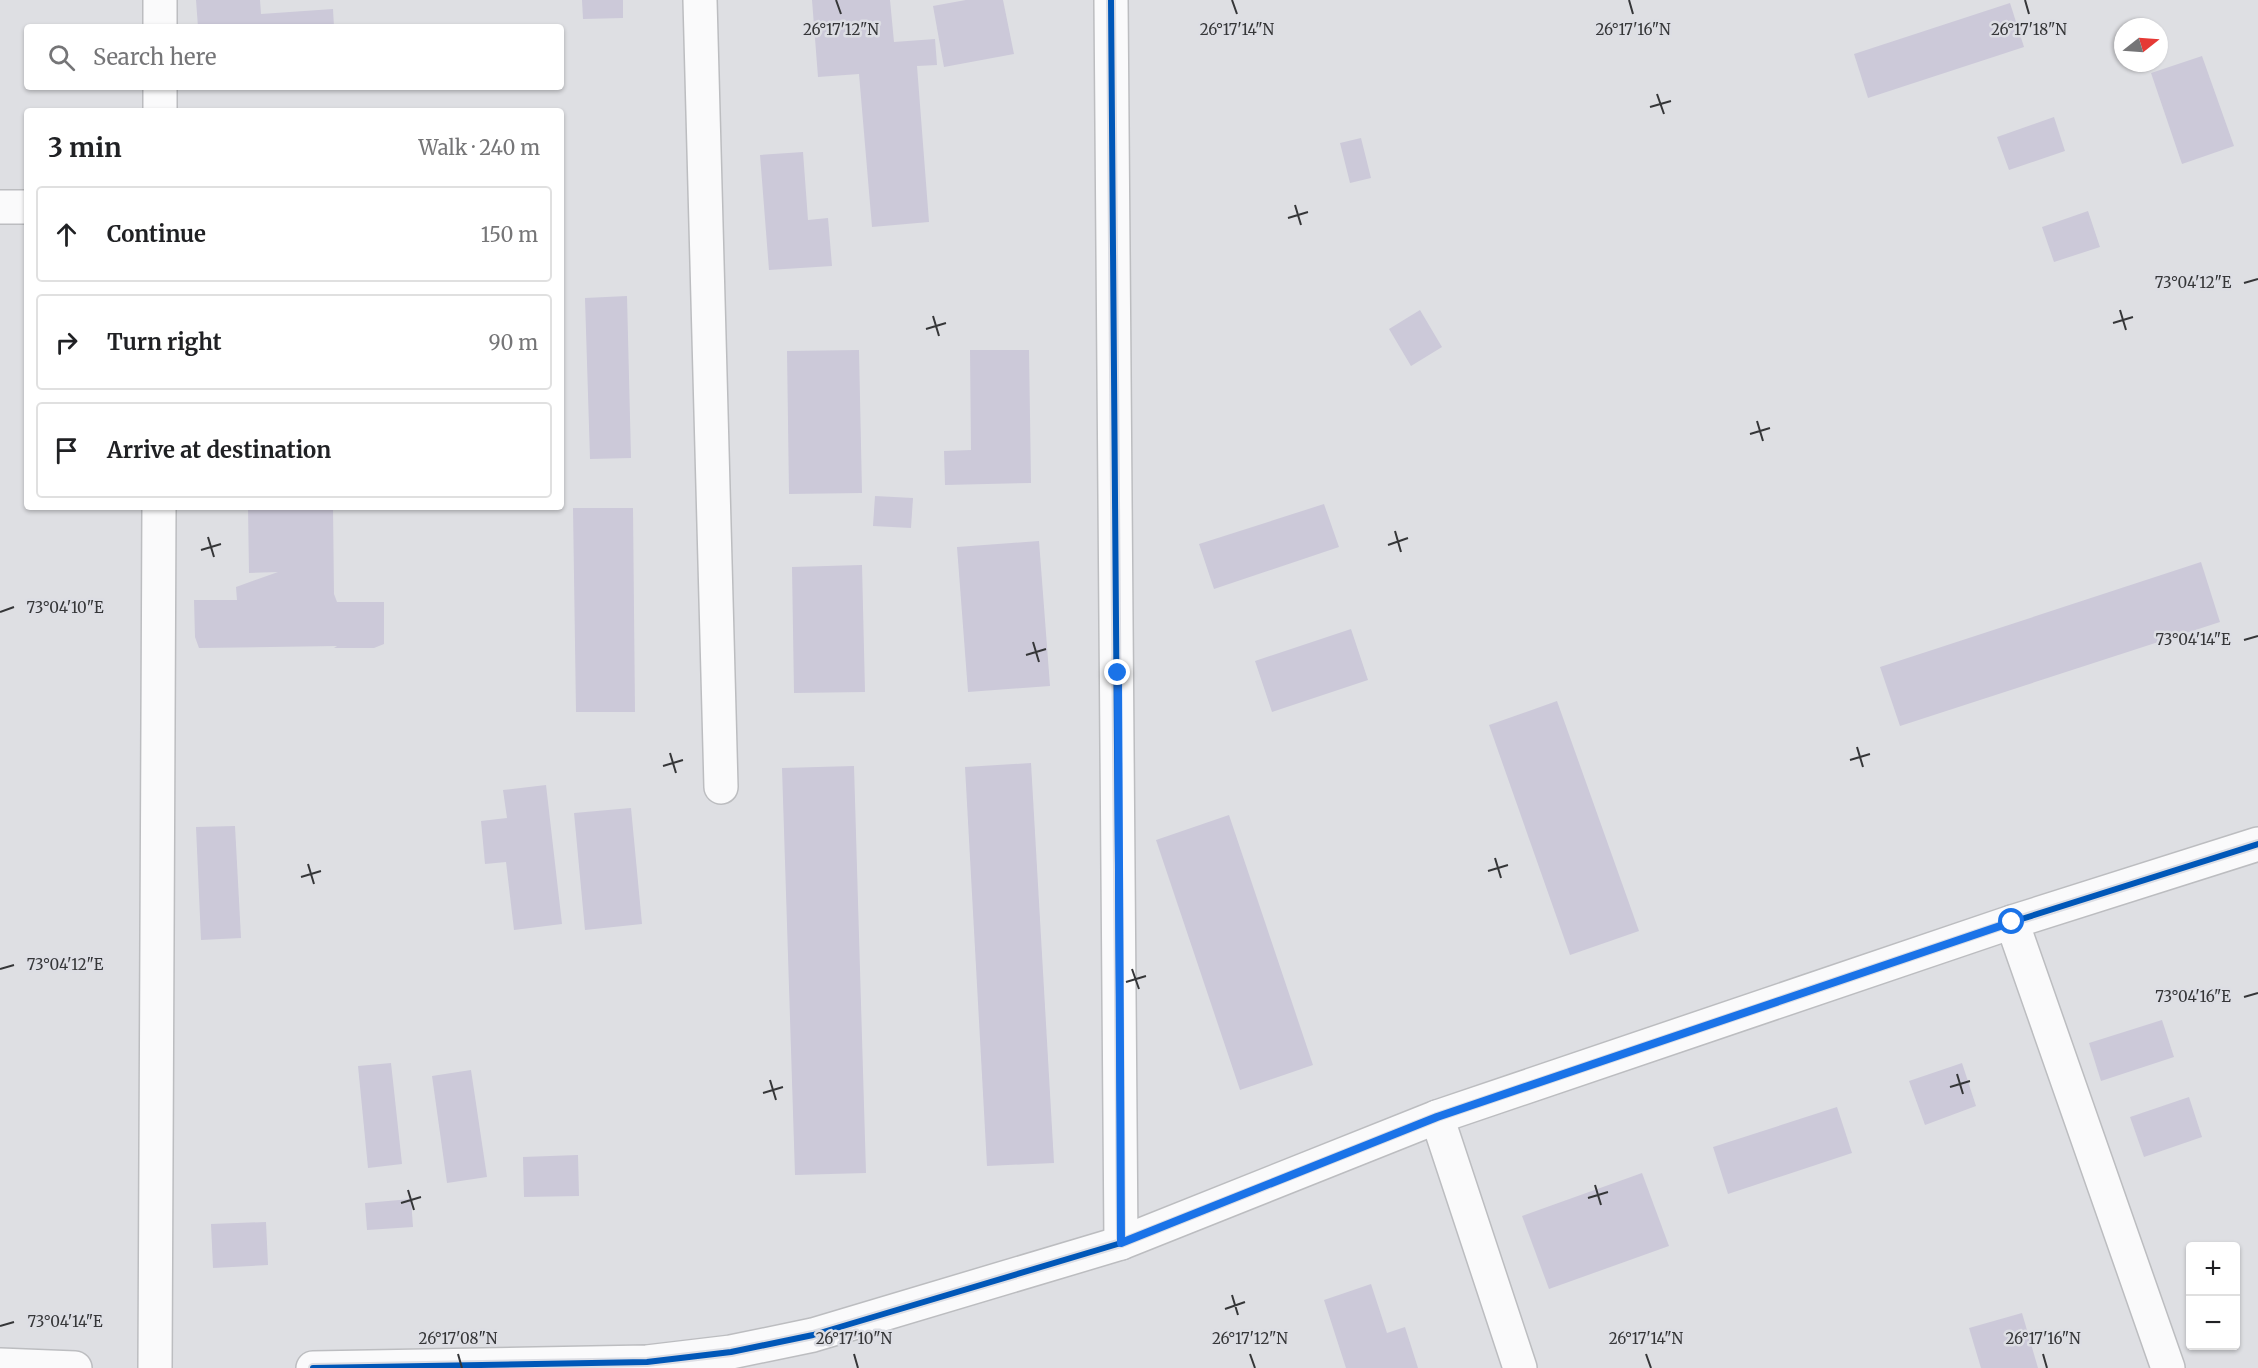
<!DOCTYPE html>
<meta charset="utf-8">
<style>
body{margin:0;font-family:Merriweather,serif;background:#f2f2f2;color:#202124}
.controls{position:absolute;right:18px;bottom:18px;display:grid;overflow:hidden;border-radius:6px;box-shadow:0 2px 4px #0004}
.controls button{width:54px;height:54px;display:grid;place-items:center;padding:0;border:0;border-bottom:2px solid #e0e0e0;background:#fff;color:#202124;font:30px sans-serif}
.compass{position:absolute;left:2114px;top:18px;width:54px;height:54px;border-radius:50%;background:#fff;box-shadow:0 2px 4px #0004;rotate:73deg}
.stop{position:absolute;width:18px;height:18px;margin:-14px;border:4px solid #1a73e8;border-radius:50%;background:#fff}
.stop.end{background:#1a73e8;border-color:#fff;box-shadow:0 2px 6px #0008}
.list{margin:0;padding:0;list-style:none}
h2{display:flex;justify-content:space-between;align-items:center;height:78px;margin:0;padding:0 24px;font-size:26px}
h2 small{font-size:20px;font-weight:400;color:#757577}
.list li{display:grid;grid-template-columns:39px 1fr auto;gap:18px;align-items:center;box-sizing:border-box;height:96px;margin:0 12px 12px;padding:0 12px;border:2px solid #e0e0e0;border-radius:6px}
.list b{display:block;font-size:22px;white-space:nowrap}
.list em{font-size:20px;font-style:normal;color:#757577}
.icon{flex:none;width:33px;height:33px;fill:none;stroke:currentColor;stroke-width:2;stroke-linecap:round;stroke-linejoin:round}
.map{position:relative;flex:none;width:2258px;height:1368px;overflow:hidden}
.search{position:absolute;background:#fff;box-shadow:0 2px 4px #0004;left:24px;top:24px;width:540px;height:66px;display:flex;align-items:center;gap:15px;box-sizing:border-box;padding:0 21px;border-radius:6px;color:#757577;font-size:22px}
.panel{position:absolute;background:#fff;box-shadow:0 2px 4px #0004;left:24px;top:108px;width:540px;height:402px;border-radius:6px}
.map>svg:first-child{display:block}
.building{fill:#ccc9d9}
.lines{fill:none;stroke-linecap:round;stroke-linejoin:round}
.minor-casing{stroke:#bcbdc0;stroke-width:36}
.minor{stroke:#fafafb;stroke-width:33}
.cycleway-casing{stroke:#dddee4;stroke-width:10}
.cycleway{stroke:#0057b8;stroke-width:6}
.route{stroke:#1a73e8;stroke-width:8}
.ticks{fill:none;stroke:#353638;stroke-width:2}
.ticks-label{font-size:15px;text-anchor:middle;fill:#353638;stroke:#dddee4;stroke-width:5;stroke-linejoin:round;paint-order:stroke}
</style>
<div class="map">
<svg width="2258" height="1368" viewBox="0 0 2258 1368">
<rect width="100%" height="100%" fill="#dedfe3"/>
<g class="building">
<path d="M196,0H260L261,14L333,9L334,27H198Z"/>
<path d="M582,0H623V18L583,19Z"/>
<path d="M812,0H890L894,42L935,39L937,65L917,66L929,222L872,227L859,74L818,77Z"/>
<path d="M966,0H1003L1014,54L944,67L933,6Z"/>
<path d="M2010,3L2024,47L1868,98L1854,54Z"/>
<path d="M2202,56L2234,146L2182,164L2151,73Z"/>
<path d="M2054,117L2065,151L2009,170L1997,137Z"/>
<path d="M1361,138L1371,178L1350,183L1340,143Z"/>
<path d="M803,152L808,220L828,218L832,266L769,270L760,155Z"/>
<path d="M2088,211L2100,247L2054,262L2042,227Z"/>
<path d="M627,296L631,458L590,459L585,298Z"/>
<path d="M1420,310L1442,347L1411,366L1389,329Z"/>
<path d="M859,350L862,493L789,494L787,351Z"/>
<path d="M970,350H1029L1031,483L945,485L944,451L971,450Z"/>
<path d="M875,496L913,498L911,528L873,526Z"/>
<path d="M1324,504L1339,547L1214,589L1199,544Z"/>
<path d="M248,507H333L334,594L337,602H384V644L374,648H334L337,646L199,648L195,637L194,600H237L236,587L278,572L249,573Z"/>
<path d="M573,508H633L635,712H576Z"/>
<path d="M1039,541L1050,686L968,692L957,547Z"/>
<path d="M2201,562L2220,622L1900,726L1880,667Z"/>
<path d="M862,565L865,692L794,693L792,567Z"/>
<path d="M1351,629L1368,680L1272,712L1255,661Z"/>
<path d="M1557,701L1639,931L1570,955L1489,725Z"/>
<path d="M1031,763L1054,1163L987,1166L965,767Z"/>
<path d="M854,766L866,1173L795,1175L782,768Z"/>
<path d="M546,785L562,924L514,930L506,862L485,864L481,821L507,818L503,790Z"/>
<path d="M631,808L642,924L585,930L574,813Z"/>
<path d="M1229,815L1313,1065L1240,1090L1156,840Z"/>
<path d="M235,826L241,938L201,940L196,827Z"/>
<path d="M2162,1020L2174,1057L2101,1081L2089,1043Z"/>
<path d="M391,1063L402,1164L368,1168L358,1066Z"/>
<path d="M1962,1063L1976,1106L1925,1125L1909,1081Z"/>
<path d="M471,1070L487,1177L447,1183L432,1076Z"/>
<path d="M2189,1097L2202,1137L2144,1157L2130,1117Z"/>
<path d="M1837,1107L1852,1153L1728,1194L1713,1147Z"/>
<path d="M578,1155L579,1196L524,1197L523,1157Z"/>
<path d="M1642,1173L1669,1246L1549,1289L1522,1216Z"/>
<path d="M411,1199L413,1227L367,1230L365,1203Z"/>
<path d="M266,1222L268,1265L213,1268L211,1224Z"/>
<path d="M1371,1284L1387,1333L1405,1327L1418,1368H1346L1324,1300Z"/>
<path d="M2022,1313L2038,1368H1981L1969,1328Z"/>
</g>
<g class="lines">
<defs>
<g id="minor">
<path d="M160,0V27"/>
<path d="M700,0L721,787"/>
<path d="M1111,0L1121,1243"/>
<path d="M160,87V111"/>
<path d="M0,207H27"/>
<path d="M2012,922L2168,1368"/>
<path d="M1437,1117L1520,1368"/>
<path d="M0,1365L75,1368"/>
<path d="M155,1368L159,507"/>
<path d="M313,1368L647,1362L731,1352L813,1335L1121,1243L1437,1117L2012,922L2258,844"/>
</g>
</defs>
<use href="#minor" class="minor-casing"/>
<use href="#minor" class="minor"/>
<defs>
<g id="cycleway">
<path d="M1111,0L1121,1243"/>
<path d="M313,1368L647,1362L731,1352L813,1335L1121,1243L1437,1117L2012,922L2258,844"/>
</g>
</defs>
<use href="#cycleway" class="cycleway-casing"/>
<use href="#cycleway" class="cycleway"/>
</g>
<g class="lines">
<path class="route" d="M1118,673L1121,1243L1437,1117L2012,922"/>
</g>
<path class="ticks" d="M836,0L841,14M1232,0L1237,14M1629,0L1633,14M2025,0L2029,14M1657,94L1664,114M1650,107L1671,101M1295,205L1301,225M1288,218L1308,212M2244,283L2258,279M2120,310L2126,330M933,316L939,336M2113,323L2133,317M926,329L946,323M1757,421L1763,441M1750,434L1770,428M1395,531L1401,552M208,537L214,557M1388,545L1408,538M201,550L221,544M0,612L14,607M2244,640L2258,636M1033,642L1039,662M1026,655L1046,649M1857,747L1863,767M670,753L676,773M1850,760L1870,754M663,766L683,760M1495,858L1501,878M308,864L314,884M1488,871L1508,865M301,877L321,871M0,969L14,965M1132,969L1139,989M1126,982L1146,976M2244,997L2258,993M1957,1074L1963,1094M770,1080L776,1100M1950,1087L1970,1081M763,1093L783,1087M1595,1185L1601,1205M408,1190L414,1210M1588,1198L1608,1192M401,1203L421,1197M1232,1295L1238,1315M1225,1309L1245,1302M0,1326L14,1322M458,1354L462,1368M854,1354L858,1368M1250,1354L1255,1368M1646,1354L1651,1368M2043,1354L2047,1368"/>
<g class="ticks-label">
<text x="841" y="35">26°17'12"N</text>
<text x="1237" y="35">26°17'14"N</text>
<text x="1633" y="35">26°17'16"N</text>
<text x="2029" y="35">26°17'18"N</text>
<text x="2193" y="288">73°04'12"E</text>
<text x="65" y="613">73°04'10"E</text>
<text x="2193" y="645">73°04'14"E</text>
<text x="65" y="970">73°04'12"E</text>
<text x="2193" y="1002">73°04'16"E</text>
<text x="65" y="1327">73°04'14"E</text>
<text x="458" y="1344">26°17'08"N</text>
<text x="854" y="1344">26°17'10"N</text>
<text x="1250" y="1344">26°17'12"N</text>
<text x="1646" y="1344">26°17'14"N</text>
<text x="2043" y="1344">26°17'16"N</text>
</g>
</svg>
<div class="controls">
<button>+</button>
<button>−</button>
</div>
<svg class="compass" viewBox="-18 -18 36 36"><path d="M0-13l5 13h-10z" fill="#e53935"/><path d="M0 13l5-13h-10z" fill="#757577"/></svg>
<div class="stop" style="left:2012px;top:922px"></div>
<div class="stop end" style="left:1118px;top:673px"></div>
<div class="search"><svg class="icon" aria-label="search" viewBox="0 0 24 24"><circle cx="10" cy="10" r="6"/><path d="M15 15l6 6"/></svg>Search here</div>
<section class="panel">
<h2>3 min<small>Walk · 240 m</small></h2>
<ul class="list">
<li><svg class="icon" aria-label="ahead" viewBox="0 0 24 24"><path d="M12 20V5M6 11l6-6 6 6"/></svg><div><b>Continue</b></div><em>150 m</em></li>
<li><svg class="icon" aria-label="right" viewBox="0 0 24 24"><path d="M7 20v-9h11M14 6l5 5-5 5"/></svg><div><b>Turn right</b></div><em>90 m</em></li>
<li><svg class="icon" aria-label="arrive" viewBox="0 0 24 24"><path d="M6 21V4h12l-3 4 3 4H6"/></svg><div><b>Arrive at destination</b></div></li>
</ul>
</section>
</div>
